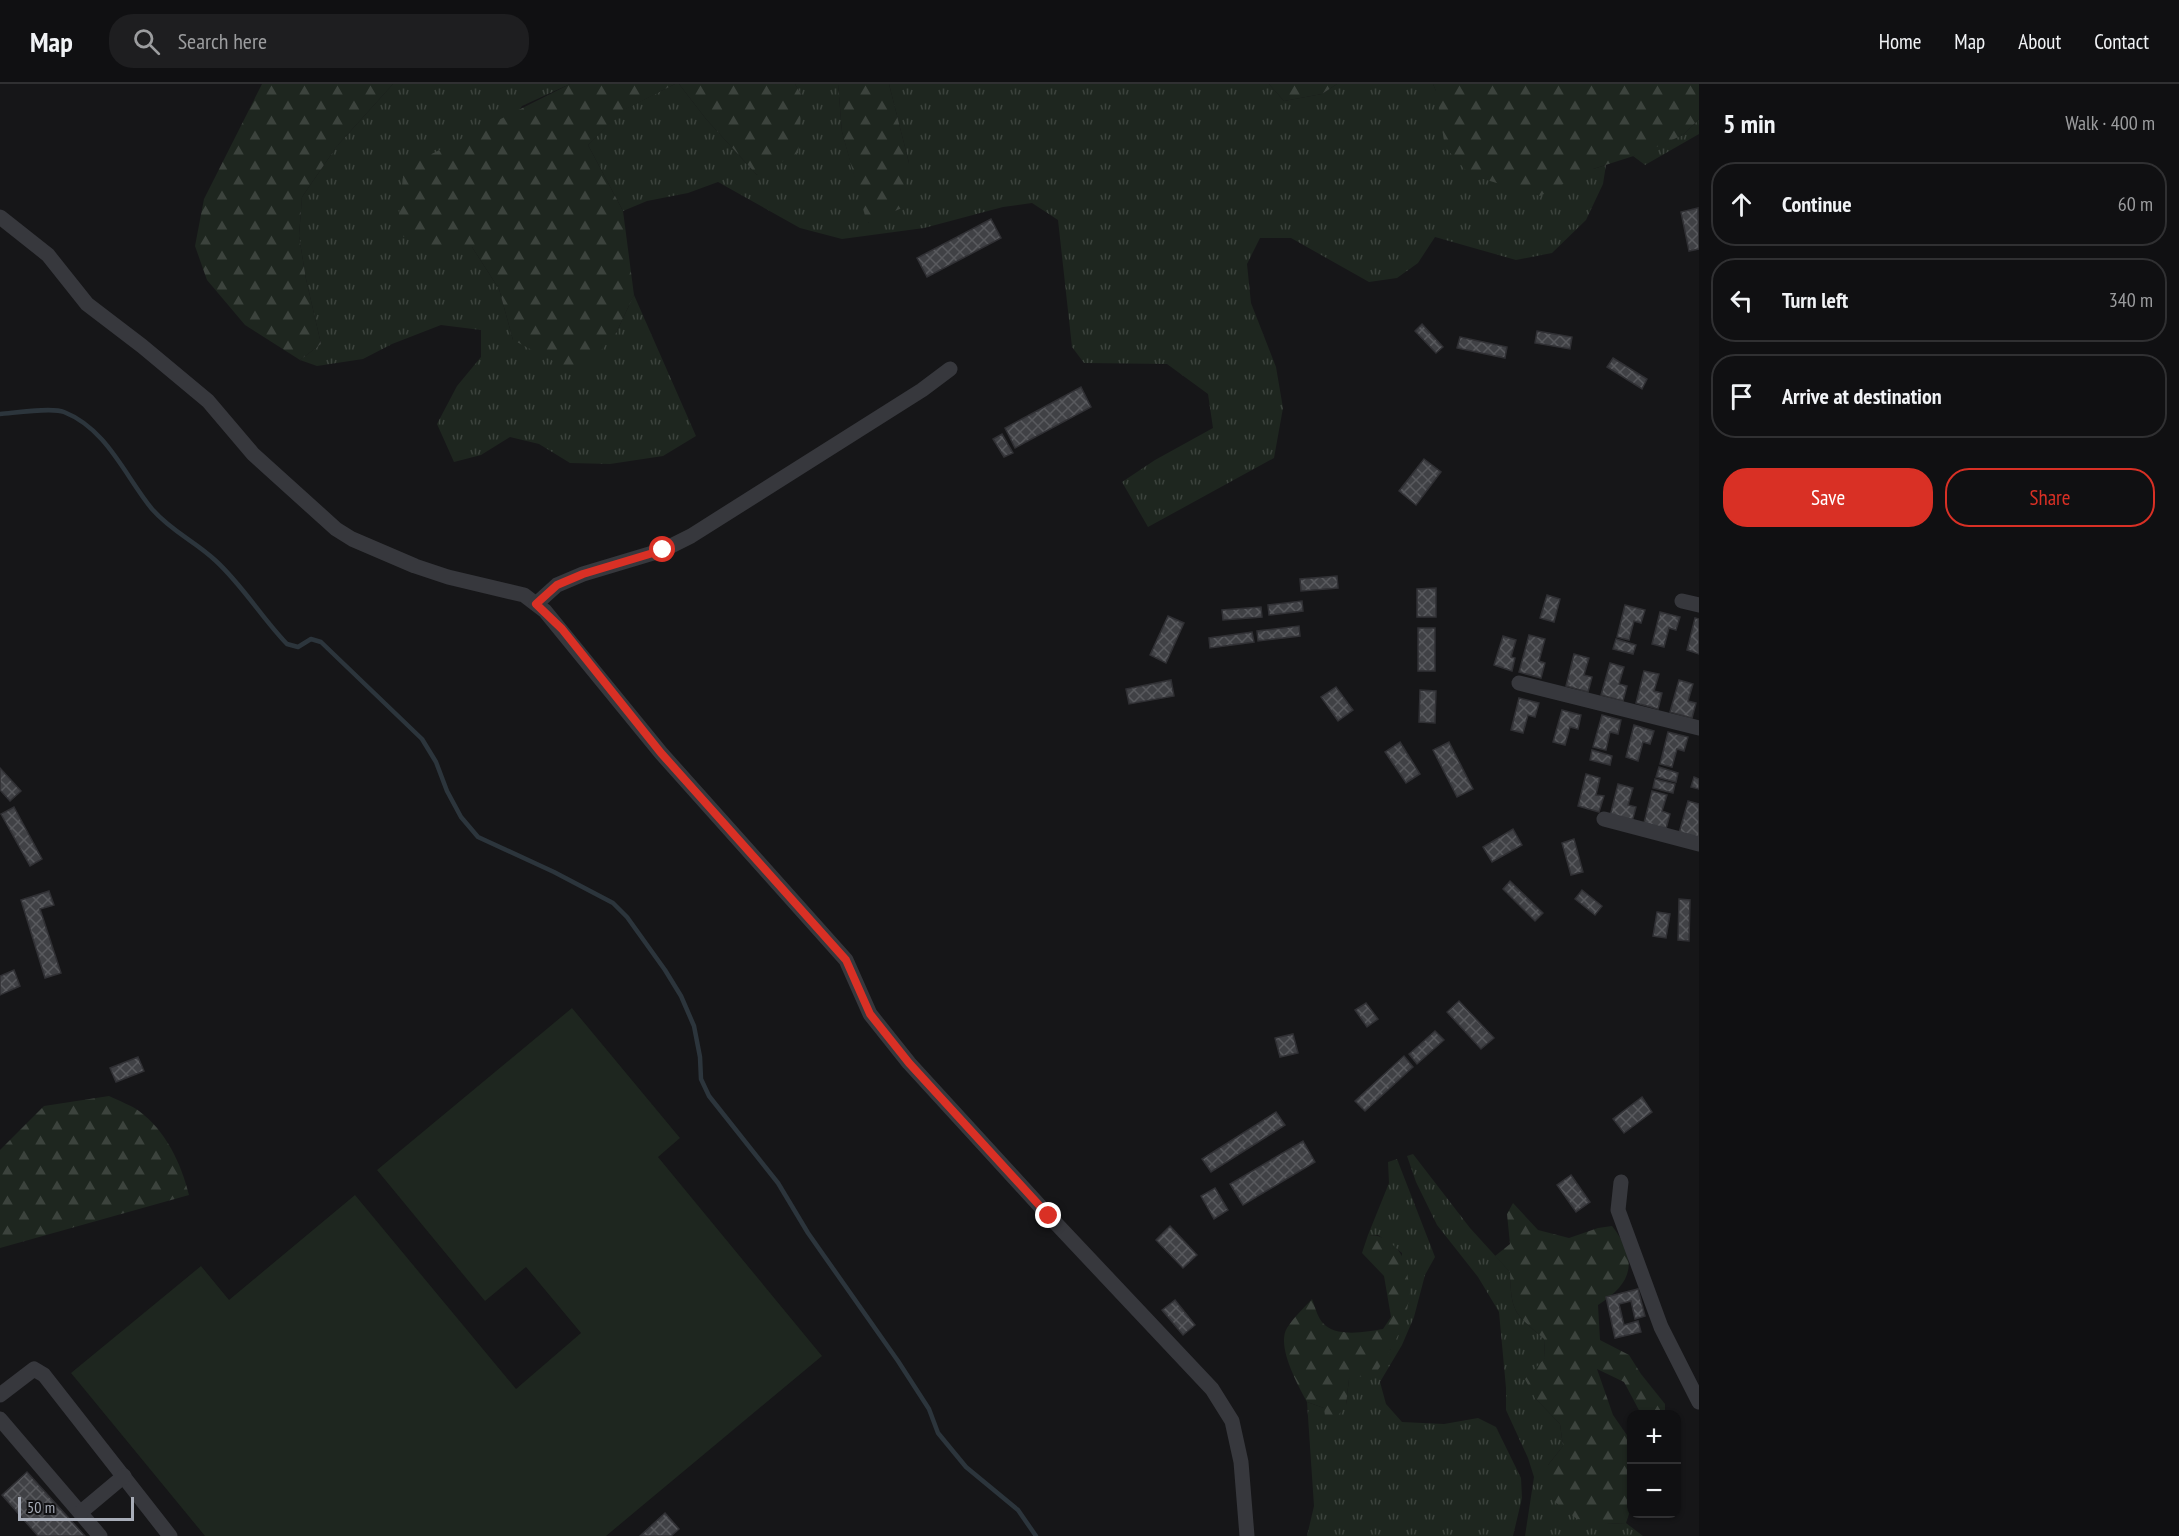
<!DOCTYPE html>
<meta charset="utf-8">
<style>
body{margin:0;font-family:"PT Sans Narrow",sans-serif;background:#1e1e20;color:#f1f3f6}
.controls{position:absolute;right:18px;bottom:18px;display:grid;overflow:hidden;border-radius:12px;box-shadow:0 2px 4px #0004}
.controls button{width:54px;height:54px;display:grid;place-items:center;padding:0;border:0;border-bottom:2px solid #303032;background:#101012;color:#f1f3f6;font:30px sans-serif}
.scale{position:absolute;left:18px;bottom:15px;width:116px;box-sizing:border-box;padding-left:6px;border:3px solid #a8adb8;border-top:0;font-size:16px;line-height:21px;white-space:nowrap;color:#a8adb8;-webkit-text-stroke:4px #111113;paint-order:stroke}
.stop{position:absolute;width:18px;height:18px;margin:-14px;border:4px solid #d93025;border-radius:50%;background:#fff}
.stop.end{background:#d93025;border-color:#fff;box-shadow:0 2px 6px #0008}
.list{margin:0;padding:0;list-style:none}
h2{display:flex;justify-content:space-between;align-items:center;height:78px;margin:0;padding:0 24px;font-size:26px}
h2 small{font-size:20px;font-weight:400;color:#9c9d9f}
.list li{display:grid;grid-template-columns:39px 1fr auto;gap:18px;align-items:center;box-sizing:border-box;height:84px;margin:0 12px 12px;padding:0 12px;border:2px solid #303032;border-radius:24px}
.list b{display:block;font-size:22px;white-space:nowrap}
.list em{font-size:20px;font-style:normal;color:#9c9d9f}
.actions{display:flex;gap:12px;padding:18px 24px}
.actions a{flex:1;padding:14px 0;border:2px solid #d93025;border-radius:24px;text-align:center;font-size:21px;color:#d93025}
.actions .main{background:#d93025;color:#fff}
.icon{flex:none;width:33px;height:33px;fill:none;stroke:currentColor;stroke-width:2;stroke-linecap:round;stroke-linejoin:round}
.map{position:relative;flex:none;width:1699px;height:1452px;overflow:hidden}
header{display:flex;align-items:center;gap:36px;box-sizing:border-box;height:84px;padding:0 30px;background:#101012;border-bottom:2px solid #303032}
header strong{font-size:28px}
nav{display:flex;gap:33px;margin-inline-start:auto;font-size:21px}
.search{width:420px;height:54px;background:#1e1e20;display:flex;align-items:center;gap:15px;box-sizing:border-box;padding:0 21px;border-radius:24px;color:#9c9d9f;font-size:22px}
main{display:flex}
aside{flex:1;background:#101012}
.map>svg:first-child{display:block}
.grass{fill:url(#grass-tufts)}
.forest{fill:url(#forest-firs)}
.pitch{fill:#1e261f}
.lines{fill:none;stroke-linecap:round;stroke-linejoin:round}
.stream{stroke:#2c353c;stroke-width:4.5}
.building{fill:url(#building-cross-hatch);stroke:#303034;stroke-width:1.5}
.minor{stroke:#37383d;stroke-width:15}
.route{stroke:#d93025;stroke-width:8}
</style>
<header>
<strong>Map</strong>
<div class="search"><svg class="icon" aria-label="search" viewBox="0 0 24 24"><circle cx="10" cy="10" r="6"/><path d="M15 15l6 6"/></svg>Search here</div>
<nav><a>Home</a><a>Map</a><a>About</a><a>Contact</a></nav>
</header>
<main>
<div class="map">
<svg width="1699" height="1452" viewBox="0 0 1699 1452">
<defs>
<pattern id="grass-tufts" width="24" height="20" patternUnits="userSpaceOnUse" patternTransform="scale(1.5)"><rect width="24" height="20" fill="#1e261f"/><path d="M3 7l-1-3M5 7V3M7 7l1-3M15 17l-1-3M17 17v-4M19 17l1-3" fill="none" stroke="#3c433d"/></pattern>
<pattern id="forest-firs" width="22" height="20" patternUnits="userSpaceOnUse" patternTransform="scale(1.5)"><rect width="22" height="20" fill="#1e261f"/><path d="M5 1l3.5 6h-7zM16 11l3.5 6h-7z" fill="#3c433d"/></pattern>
<pattern id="building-cross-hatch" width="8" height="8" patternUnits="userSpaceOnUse" patternTransform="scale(1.5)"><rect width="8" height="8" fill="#404145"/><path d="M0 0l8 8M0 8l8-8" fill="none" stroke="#595a5e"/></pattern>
</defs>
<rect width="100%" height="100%" fill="#161618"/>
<g class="grass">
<path d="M393,0H570L522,22L431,163H472L499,205L513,256L616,249L634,211L696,352L663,372L610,380L570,379L539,360L510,353L481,371L454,378L437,340L457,302L481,273V246L441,241L392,260L363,275L317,282L300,276L321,260L306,195L299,152L302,113L337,62Z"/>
<path d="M675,0H679L706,35L757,91L802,12L795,0H838L842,48L868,139L909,79L889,0H1269L1284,17L1322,10L1337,0H1433L1436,7L1593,85L1606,81L1603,100L1586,136L1552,169L1516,176L1435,153L1418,179L1397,194L1369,198L1291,154H1260L1247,180L1251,219L1276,283L1283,324L1274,374L1148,443L1122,398L1155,376L1213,344L1208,310L1167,280L1084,279L1072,263L1058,136L1032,119L1003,123L924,144L842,155L800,144L718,98L688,109L647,117L623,127L588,61L623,26Z"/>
<path d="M1699,35V50L1645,81L1633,72L1683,51Z"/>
<path d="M1413,1070L1470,1144L1510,1188C1511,1230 1515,1229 1544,1255L1545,1274L1535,1314L1560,1340L1563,1362L1548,1381L1606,1440L1626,1439L1643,1452H1525L1534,1393L1528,1374L1506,1326V1304L1499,1228L1478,1193L1437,1141L1416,1098L1407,1072Z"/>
<path d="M1397,1075L1435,1173L1425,1191L1414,1233L1402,1261L1380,1298L1386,1320L1402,1338L1444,1340L1478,1334L1496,1343L1521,1394L1522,1414L1513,1452H1307L1314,1422L1307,1318L1324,1324L1346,1321L1349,1295L1391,1265L1402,1169L1378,1151H1368L1389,1099L1388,1078Z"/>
</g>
<g class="forest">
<path d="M262,0H393L337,62L302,113L299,152L306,195L321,260L300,276L245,241L207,196L195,162L204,115Z"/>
<path d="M570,0H675L624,26L588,61L623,127L634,211L616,249L580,291L513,256L499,205L472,163H431L397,150L404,84Z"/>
<path d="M679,0H795L802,12L798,69L757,91L706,35Z"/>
<path d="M838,0H889L909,79L902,124L867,139L842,48Z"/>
<path d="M1269,0H1337L1322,10L1284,17Z"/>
<path d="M1433,0H1699V35L1683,51L1643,69L1593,85L1540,112L1470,91L1445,63L1436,7Z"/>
<path d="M109,1012C119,1017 131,1021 139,1027C166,1047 181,1079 189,1111L0,1164V1066L44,1022Z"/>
<path d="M1513,1119L1538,1146L1569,1154L1598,1144L1612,1142C1638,1176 1634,1198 1598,1221L1600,1256L1629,1271L1641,1290L1665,1320V1330H1641L1624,1298L1597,1285L1613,1331L1631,1357V1424L1626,1439L1606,1440L1577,1435L1550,1414L1548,1381L1563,1362L1560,1340L1535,1314L1525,1295L1545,1274L1544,1255C1515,1229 1511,1230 1510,1188L1495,1172L1510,1160L1507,1130Z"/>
<path d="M1368,1151C1379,1151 1385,1154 1393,1161C1402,1169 1403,1174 1406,1185C1417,1224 1397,1257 1376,1289L1349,1295L1346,1321L1337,1333L1325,1332L1324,1324L1307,1318C1298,1301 1276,1262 1287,1244C1294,1233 1304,1224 1312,1215C1315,1222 1317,1232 1322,1238C1334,1254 1366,1248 1383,1245L1391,1233L1384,1192L1362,1169Z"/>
</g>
<path class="pitch" d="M572,924L680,1054L658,1073L822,1272L606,1452H205L71,1289L201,1182L229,1216L355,1111L516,1305L581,1249L526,1183L485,1217L377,1086Z"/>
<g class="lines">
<path class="stream" d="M0,330C14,329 52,323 64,328C107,345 125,392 152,425C172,448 195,457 216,477C243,502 262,534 287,560L298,563L311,555L321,558L422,655L436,678L447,707L461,733L478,753L554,788L613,819L627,833L665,886L681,912L694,942L700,973L701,995L709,1012L778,1099L808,1149L898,1277L929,1325L938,1349L966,1383L1018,1426L1036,1452"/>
</g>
<g class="building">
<path d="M1698,124L1699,165L1689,167L1681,128Z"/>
<path d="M991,135L1001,154L927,193L917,174Z"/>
<path d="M1422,240L1443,263L1436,269L1415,247Z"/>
<path d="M1537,247L1572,253L1570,265L1535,259Z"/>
<path d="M1460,253L1507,263L1505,274L1457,264Z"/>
<path d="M1613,274L1647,295L1642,305L1607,283Z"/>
<path d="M1081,303L1091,323L1015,364L1005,344Z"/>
<path d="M1002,350L1013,369L1004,373L993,355Z"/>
<path d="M1424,375L1441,388L1416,421L1399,407Z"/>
<path d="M1337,492L1338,504L1301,507L1300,495Z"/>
<path d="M1436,504V533H1417V505Z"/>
<path d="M1547,511L1560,515L1554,538L1540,534Z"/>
<path d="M1302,517L1303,527L1269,531L1268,521Z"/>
<path d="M1625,521L1645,526L1641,539L1634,537L1629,556L1617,553Z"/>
<path d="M1261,523L1262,533L1223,536L1222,526Z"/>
<path d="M1660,528L1680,533L1676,546L1669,544L1664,563L1652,560Z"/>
<path d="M1168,532L1184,539L1166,579L1150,571Z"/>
<path d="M1695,534L1699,535V570L1687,566Z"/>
<path d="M1299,542L1300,552L1258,557L1257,547Z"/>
<rect x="1418" y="544" width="17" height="43"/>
<path d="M1252,548L1254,558L1210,564L1209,554Z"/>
<path d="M1529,551L1545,555L1539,577L1545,579L1541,594L1519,588Z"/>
<path d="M1503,552L1516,556L1511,573L1515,574L1512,587L1494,581Z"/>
<path d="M1616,555L1636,561L1633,570L1613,565Z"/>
<path d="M1574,570L1589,574L1584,591L1592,593L1588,608L1566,602Z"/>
<path d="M1610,579L1624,583L1619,600L1627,602L1623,617L1601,611Z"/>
<path d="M1644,587L1659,590L1654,607L1662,609L1658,625L1636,619Z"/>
<path d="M1171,596L1174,612L1129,620L1126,605Z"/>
<path d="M1679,596L1693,600L1688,617L1696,619L1692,634L1670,628Z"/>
<path d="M1336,603L1353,626L1338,637L1321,613Z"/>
<path d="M1420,606L1436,607L1435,639L1419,638Z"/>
<path d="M1519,614L1539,619L1535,633L1528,631L1523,649L1511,646Z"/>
<path d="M1562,626L1581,631L1578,645L1570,643L1565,661L1553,658Z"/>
<path d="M1602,631L1621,636L1618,650L1610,648L1606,666L1593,663Z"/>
<path d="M1634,641L1654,647L1650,660L1643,658L1638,677L1626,673Z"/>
<path d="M1668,648L1688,653L1684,667L1677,665L1672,683L1660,680Z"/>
<path d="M1400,658L1420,690L1406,699L1385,668Z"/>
<path d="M1449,658L1473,705L1457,713L1433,666Z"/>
<path d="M1592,666L1612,672L1610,681L1590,676Z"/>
<path d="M1659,683L1678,689L1676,698L1656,693Z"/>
<path d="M0,684L21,707L10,717L0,706Z"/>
<path d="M1586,690L1600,694L1596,711L1604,712L1599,728L1578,722Z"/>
<path d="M1694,693L1699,695V705L1691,703Z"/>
<path d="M1655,695L1675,700L1673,709L1653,704Z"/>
<path d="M1618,700L1633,704L1628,721L1636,723L1632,738L1610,732Z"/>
<path d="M1652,707L1667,711L1662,727L1670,730L1666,745L1644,739Z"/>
<path d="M1688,717L1699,720V755L1679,749Z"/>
<path d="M14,723L42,775L30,782L1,730Z"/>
<path d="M1513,745L1522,761L1492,778L1483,763Z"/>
<path d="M1574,755L1583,788L1571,791L1562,759Z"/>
<path d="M1510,797L1543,829L1535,837L1503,805Z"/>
<path d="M1582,806L1602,822L1595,831L1575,815Z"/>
<path d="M49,807L54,821L40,825L61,889L45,894L21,816Z"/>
<path d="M1679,815L1690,816L1689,857L1678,856Z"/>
<path d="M1657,828L1670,830L1666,854L1653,852Z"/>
<path d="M14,886L20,902L0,911V892Z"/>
<path d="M1459,917L1494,954L1481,965L1447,928Z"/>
<path d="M1366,919L1378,935L1367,943L1355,926Z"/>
<path d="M1435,947L1444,956L1417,980L1409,970Z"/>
<path d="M1293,950L1298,969L1280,973L1275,954Z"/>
<path d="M1404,972L1413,983L1365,1027L1355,1017Z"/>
<path d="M138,973L144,987L116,998L110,984Z"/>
<path d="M1642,1013L1652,1028L1624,1049L1613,1035Z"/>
<path d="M1276,1028L1285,1041L1211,1088L1202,1075Z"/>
<path d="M1303,1057L1315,1078L1243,1121L1230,1100Z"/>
<path d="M1571,1091L1590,1118L1576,1128L1557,1101Z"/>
<path d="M1215,1104L1228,1126L1214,1135L1201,1112Z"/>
<path d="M1170,1142L1197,1171L1183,1184L1156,1156Z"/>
<path d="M1638,1205L1645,1232L1635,1235L1631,1217L1619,1220L1624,1241L1638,1237L1641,1248L1615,1254L1606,1213Z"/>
<path d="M1175,1216L1195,1241L1183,1251L1162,1226Z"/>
<path d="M27,1388L85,1452H38L2,1411Z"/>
<path d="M665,1429L679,1445L671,1452H640Z"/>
</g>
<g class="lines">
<g class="minor">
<path d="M0,133L48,171L87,220L142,262L208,317L253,370L336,445L352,455L415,482L448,493L524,511L545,527L661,669L846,876L870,930L909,979L1049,1132L1212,1305L1232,1337L1241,1378L1247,1452"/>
<path d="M1682,517L1699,521"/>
<path d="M536,520L557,501L583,490L663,466L691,452L922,306L950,285"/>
<path d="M1519,599L1699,644"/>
<path d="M1604,735L1699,760"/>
<path d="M1621,1098L1618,1126L1661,1243L1699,1318"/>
<path d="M0,1311L34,1285L44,1291L170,1452"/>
<path d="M0,1335L100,1452"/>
<path d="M81,1428L124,1392"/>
</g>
</g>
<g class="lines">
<path class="route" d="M663,466L583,490L557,501L536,520L562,545L661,669L846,876L870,930L909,979L1049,1132"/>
</g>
</svg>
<div class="controls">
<button>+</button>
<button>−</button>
</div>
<div class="scale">50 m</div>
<div class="stop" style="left:663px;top:466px"></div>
<div class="stop end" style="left:1049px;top:1132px"></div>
</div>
<aside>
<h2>5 min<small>Walk · 400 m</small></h2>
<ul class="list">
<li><svg class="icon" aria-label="ahead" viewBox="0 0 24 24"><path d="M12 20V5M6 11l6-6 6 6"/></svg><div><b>Continue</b></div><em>60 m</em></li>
<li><svg class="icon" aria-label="left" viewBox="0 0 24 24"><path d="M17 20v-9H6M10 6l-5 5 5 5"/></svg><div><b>Turn left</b></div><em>340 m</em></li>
<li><svg class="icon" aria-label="arrive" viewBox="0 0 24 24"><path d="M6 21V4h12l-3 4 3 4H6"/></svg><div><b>Arrive at destination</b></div></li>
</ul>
<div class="actions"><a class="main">Save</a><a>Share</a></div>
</aside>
</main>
